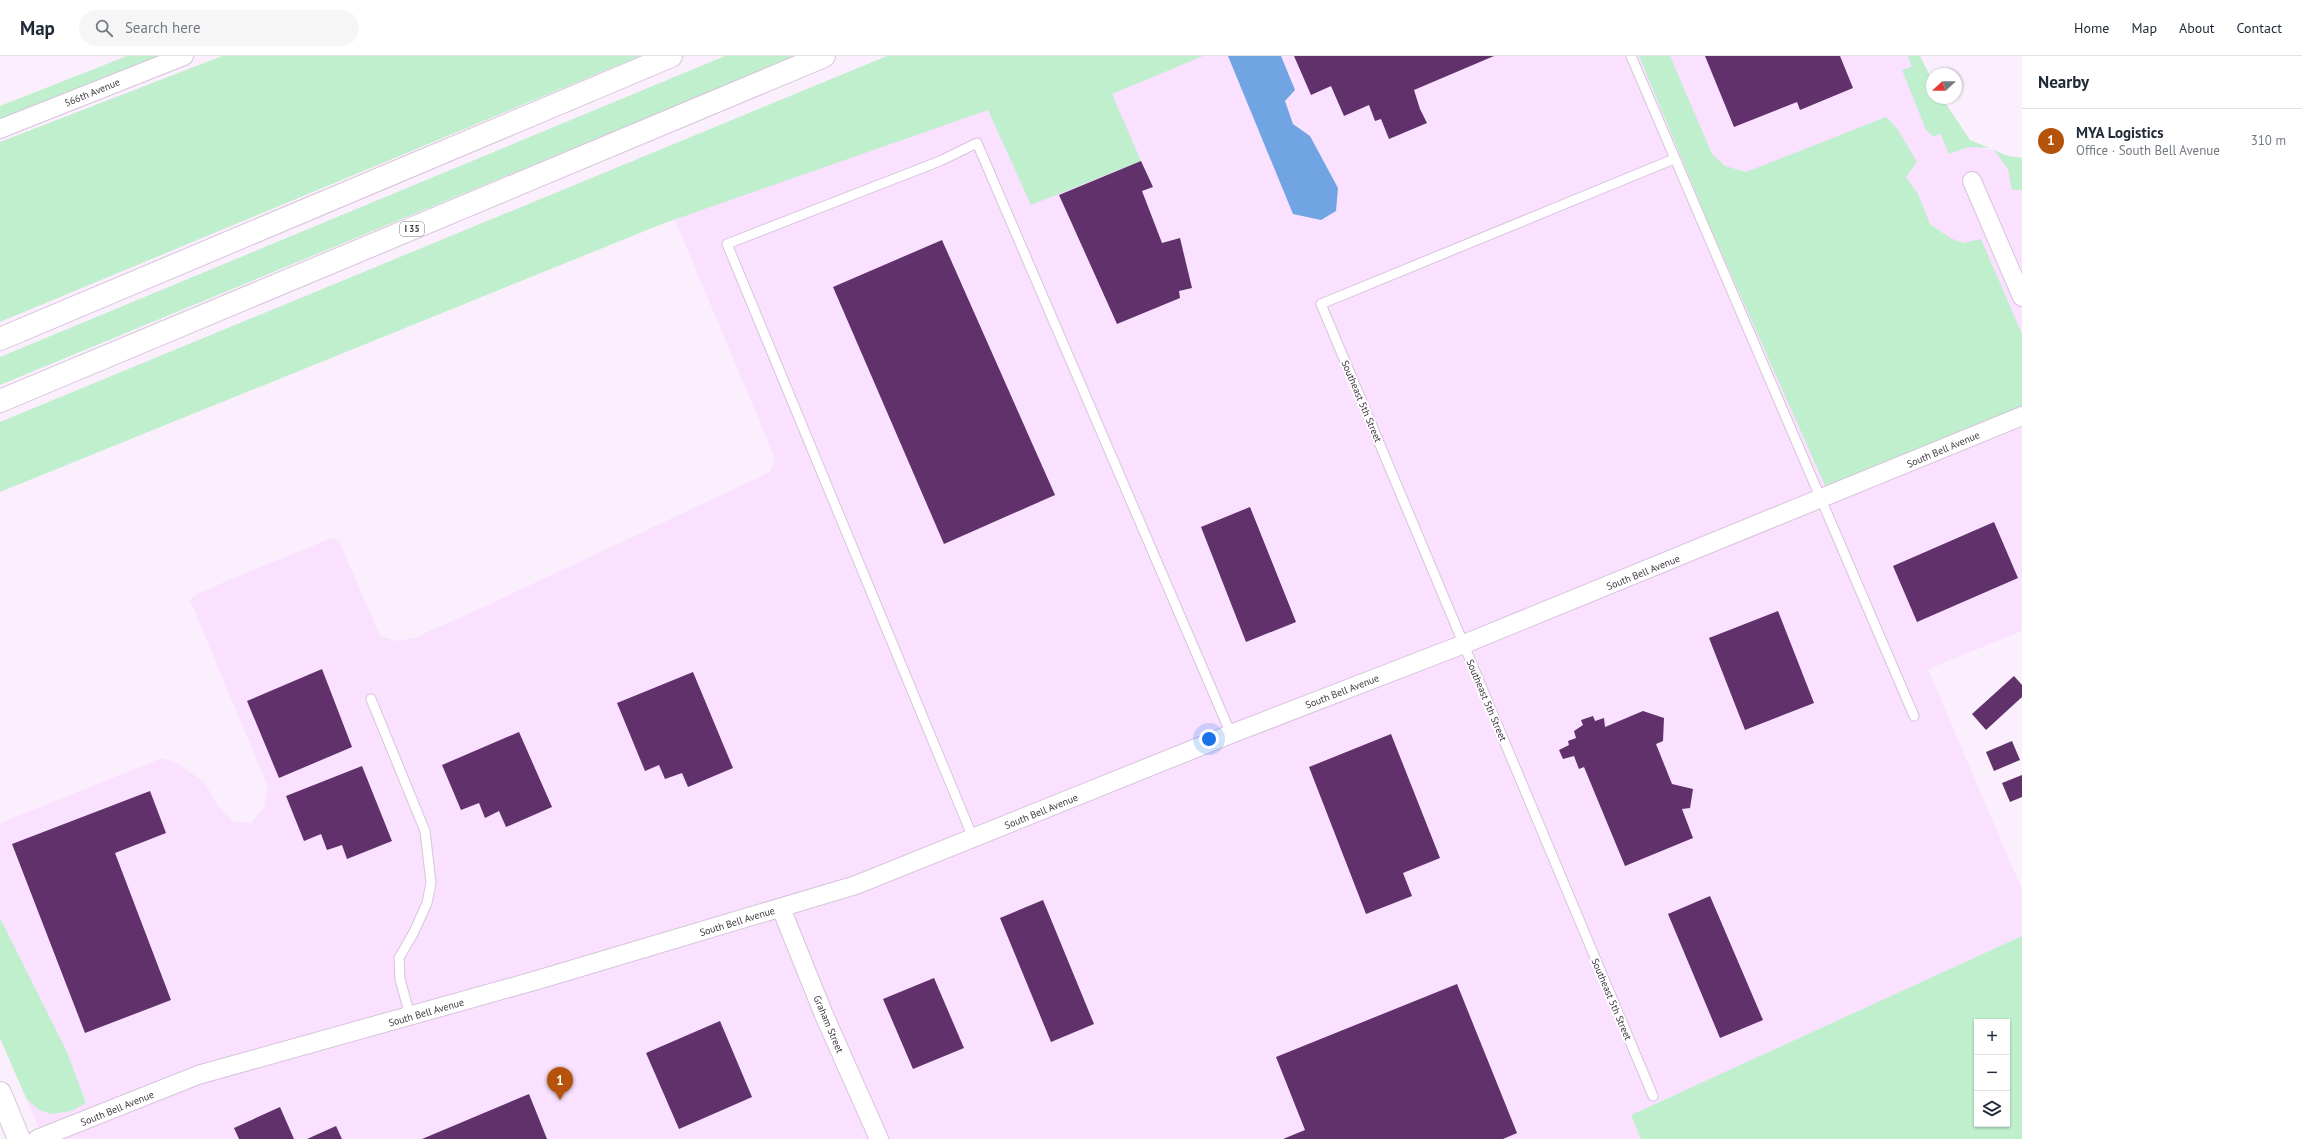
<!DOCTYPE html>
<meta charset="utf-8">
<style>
body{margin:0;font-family:"PT Sans",sans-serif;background:#f6f6f7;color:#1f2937}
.controls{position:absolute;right:12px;bottom:12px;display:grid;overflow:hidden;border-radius:0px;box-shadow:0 1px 3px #0004}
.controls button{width:36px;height:36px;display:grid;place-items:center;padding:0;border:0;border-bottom:1px solid #e0e1e3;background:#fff;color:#1f2937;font:20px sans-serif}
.compass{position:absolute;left:1926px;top:12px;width:36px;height:36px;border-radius:50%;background:#fff;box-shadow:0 1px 3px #0004;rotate:248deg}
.you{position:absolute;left:1209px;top:683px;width:14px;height:14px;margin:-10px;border:3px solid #fff;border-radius:50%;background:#1a73e8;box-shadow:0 0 0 6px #1a73e833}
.badge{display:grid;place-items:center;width:26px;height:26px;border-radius:50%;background:#b45309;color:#fff;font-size:13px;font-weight:700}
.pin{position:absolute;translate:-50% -33px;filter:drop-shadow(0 1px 2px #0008)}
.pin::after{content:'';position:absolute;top:21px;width:14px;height:12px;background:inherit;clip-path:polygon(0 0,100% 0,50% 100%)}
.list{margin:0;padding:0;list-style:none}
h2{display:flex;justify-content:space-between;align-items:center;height:52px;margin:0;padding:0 16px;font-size:17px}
h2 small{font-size:13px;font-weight:400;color:#747a83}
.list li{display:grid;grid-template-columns:26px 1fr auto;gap:12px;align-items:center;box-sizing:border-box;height:64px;padding:0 16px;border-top:1px solid #e0e1e3}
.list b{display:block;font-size:15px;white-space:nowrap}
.list p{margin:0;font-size:13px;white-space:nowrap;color:#747a83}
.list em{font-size:13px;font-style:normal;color:#747a83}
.icon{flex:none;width:22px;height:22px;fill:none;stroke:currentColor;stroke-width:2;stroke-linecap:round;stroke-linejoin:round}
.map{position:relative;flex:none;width:2022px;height:1083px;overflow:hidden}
header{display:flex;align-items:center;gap:24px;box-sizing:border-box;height:56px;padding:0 20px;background:#fff;border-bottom:1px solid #e0e1e3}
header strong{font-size:19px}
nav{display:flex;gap:22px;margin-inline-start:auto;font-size:14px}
.search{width:280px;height:36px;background:#f6f6f7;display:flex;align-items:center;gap:10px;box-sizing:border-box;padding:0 14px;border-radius:22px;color:#747a83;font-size:15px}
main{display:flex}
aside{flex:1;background:#fff}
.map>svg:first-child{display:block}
.built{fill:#f9e1ff}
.green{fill:#bfefcc;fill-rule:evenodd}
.water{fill:#71a4e2}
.building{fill:#60316b}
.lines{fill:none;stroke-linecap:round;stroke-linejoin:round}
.service-casing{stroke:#d7c4db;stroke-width:11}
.minor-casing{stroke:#d7c4db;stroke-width:20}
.secondary-casing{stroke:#d7c4db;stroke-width:24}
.motorway-casing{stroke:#d7c4db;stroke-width:24}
.service{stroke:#fff;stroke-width:9}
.minor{stroke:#fff;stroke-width:18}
.secondary{stroke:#fff;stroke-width:22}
.motorway{stroke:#fff;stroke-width:22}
.labels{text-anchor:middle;stroke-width:4;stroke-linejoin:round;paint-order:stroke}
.shield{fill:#fff;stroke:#79747a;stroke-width:1}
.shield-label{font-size:9px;font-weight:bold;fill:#3f3841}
.street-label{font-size:10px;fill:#3f3841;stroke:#fff}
</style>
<header>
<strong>Map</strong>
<div class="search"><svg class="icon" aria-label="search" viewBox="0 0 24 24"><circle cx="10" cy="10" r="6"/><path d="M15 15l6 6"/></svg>Search here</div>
<nav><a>Home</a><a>Map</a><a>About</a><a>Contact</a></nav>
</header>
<main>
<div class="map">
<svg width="2022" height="1083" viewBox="0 0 2022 1083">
<rect width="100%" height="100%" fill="#fbeffd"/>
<path class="built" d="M1069,0H1920L1932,24V42H1942L1968,90L1994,94L2008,100L2022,102V575L1928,613L2022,834V880L1631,1059L1641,1083H43L26,1042L39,1054L86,1047L67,996L0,862V767L162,702L177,707L204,726L219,751L234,766L251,767L264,752L268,731L190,544L196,538L331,482L339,485L380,580L397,585L414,582L486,550L770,416L775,402L675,164Z"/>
<g class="green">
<path d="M127,0H168L0,65V50Z"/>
<path d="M222,0H640L0,266V86Z"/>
<path d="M725,0H796L0,329V301Z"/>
<path d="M887,0H1203L1112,38L1141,105L1031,149L988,54L662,168L0,436V366Z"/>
<path d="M1639,0H1670L1712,98L1725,110L1746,116L1886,61L1897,72L1917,106L1906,121L1918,138L1930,168L1950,182L1964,187L1981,183L2022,278V351L1827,434L1711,173Z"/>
<path d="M1908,0H1920L1932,24V42H1942L1970,84L1989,92L1968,91L1949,98L1940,77L1934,81L1926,74L1902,14L1912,11Z"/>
<path d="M1994,94L2008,100L2022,102V134H2012L2008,113Z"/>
<path d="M0,862L67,996L86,1047L71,1055L52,1058L39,1054L26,1042L0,982Z"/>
<path d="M2022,880V1083H1641L1631,1059ZM1977,966H2007V1068H1977Z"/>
</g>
<path class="water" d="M1228,0H1281L1295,34L1285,45L1293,68L1310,80L1338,132L1336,155L1321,164L1293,158Z"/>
<g class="building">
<path d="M1294,0H1494L1414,34L1420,53L1427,67L1389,83L1381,63L1375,65L1369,49L1344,60L1331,30L1311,39Z"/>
<path d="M1705,0H1840L1853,32L1800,54L1797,46L1734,71Z"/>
<path d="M1141,105L1153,131L1142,135L1162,187L1180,182L1192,232L1179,235L1180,242L1117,268L1059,139Z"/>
<path d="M942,184L1055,439L944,488L833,231Z"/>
<path d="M1250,451L1296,566L1246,586L1201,471Z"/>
<path d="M1994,466L2018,522L1917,566L1893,510Z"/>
<path d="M1778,555L1814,647L1745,674L1709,582Z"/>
<path d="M322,613L352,691L279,722L247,645Z"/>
<path d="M693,616L733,712L688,731L682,717L665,723L659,709L645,715L617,647Z"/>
<path d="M2014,620L2022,629V641L1986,674L1972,658Z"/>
<path d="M1643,655L1664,662L1663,685L1656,688L1672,728L1693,733L1690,752L1682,753L1693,782L1625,810L1584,711L1579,713L1574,700L1563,703L1559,694L1569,689L1568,685L1576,682L1574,675L1583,669L1581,664L1593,660L1595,665L1604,662L1605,671Z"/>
<path d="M519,676L552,751L506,771L499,755L485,762L479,747L461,754L442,709Z"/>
<path d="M1391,678L1440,802L1403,817L1412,840L1366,858L1309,711Z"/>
<path d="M2012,685L2020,704L1994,715L1986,696Z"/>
<path d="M362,710L392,785L347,803L342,789L327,794L321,778L304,785L286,740Z"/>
<path d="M2022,719V741L2010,746L2002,727Z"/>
<path d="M150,735L166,777L115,797L171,944L85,977L12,788Z"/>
<path d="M1710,840L1763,964L1720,982L1668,858Z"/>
<path d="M1043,844L1094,968L1051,986L1000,862Z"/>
<path d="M934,922L964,992L913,1013L883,943Z"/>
<path d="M1457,928L1517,1077L1503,1083H1283L1305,1074L1276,1001Z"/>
<path d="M720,965L752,1041L679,1073L646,997Z"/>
<path d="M529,1038L547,1083H422Z"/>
<path d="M280,1051L294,1083H239L234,1072Z"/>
<path d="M336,1070L342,1083H307Z"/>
</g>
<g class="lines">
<defs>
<g id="service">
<path d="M1631,0L1914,660"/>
<path d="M371,643L425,775L431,827L427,847L414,876L399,902L400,923L410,960"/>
<path d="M973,782L727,188L940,105L977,87L1231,678"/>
<path d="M1653,1040L1321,248L1674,103"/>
</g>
<g id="minor">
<path d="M0,73L184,0"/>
<path d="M1972,125L2022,241"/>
<path d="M781,852L824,959L879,1083"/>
<path d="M37,1083L198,1019L534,925L856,829L1231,678L1464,588L2022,360"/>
</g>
<path id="secondary" d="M0,1037L19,1083"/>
<g id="motorway">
<path d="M0,283L671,0"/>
<path d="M0,345L824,0"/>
</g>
</defs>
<use href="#service" class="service-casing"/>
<use href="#minor" class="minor-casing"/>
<use href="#secondary" class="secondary-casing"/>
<use href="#motorway" class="motorway-casing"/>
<use href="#service" class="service"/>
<use href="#minor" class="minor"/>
<use href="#secondary" class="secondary"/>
<use href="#motorway" class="motorway"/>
</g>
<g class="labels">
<rect class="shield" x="400" y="166" width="24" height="14" rx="3"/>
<g class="shield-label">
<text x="412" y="176">I 35</text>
</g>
<g class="street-label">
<text transform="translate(92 36) rotate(-22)" y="4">566th Avenue</text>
<text transform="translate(1362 345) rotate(67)" y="4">Southeast 5th Street</text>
<text transform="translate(1943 393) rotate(-23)" y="4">South Bell Avenue</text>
<text transform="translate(1643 516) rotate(-22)" y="4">South Bell Avenue</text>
<text transform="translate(1342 635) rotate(-21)" y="4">South Bell Avenue</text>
<text transform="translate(1487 644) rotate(67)" y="4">Southeast 5th Street</text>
<text transform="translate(1041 755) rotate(-22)" y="4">South Bell Avenue</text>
<text transform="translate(737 865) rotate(-17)" y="4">South Bell Avenue</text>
<text transform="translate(1612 943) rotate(67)" y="4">Southeast 5th Street</text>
<text transform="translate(426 956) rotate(-16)" y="4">South Bell Avenue</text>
<text transform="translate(829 968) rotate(67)" y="4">Graham Street</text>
<text transform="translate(117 1052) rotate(-22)" y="4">South Bell Avenue</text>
</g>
</g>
</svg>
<div class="controls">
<button>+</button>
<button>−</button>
<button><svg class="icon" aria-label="layers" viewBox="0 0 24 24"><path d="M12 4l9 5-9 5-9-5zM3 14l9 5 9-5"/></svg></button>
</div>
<svg class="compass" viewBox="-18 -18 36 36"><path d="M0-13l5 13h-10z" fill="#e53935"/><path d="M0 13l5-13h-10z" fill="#747a83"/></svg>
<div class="you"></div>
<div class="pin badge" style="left:560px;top:1044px">1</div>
</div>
<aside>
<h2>Nearby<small></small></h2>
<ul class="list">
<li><span class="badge">1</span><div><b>MYA Logistics</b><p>Office · South Bell Avenue</p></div><em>310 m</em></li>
</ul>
</aside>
</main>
